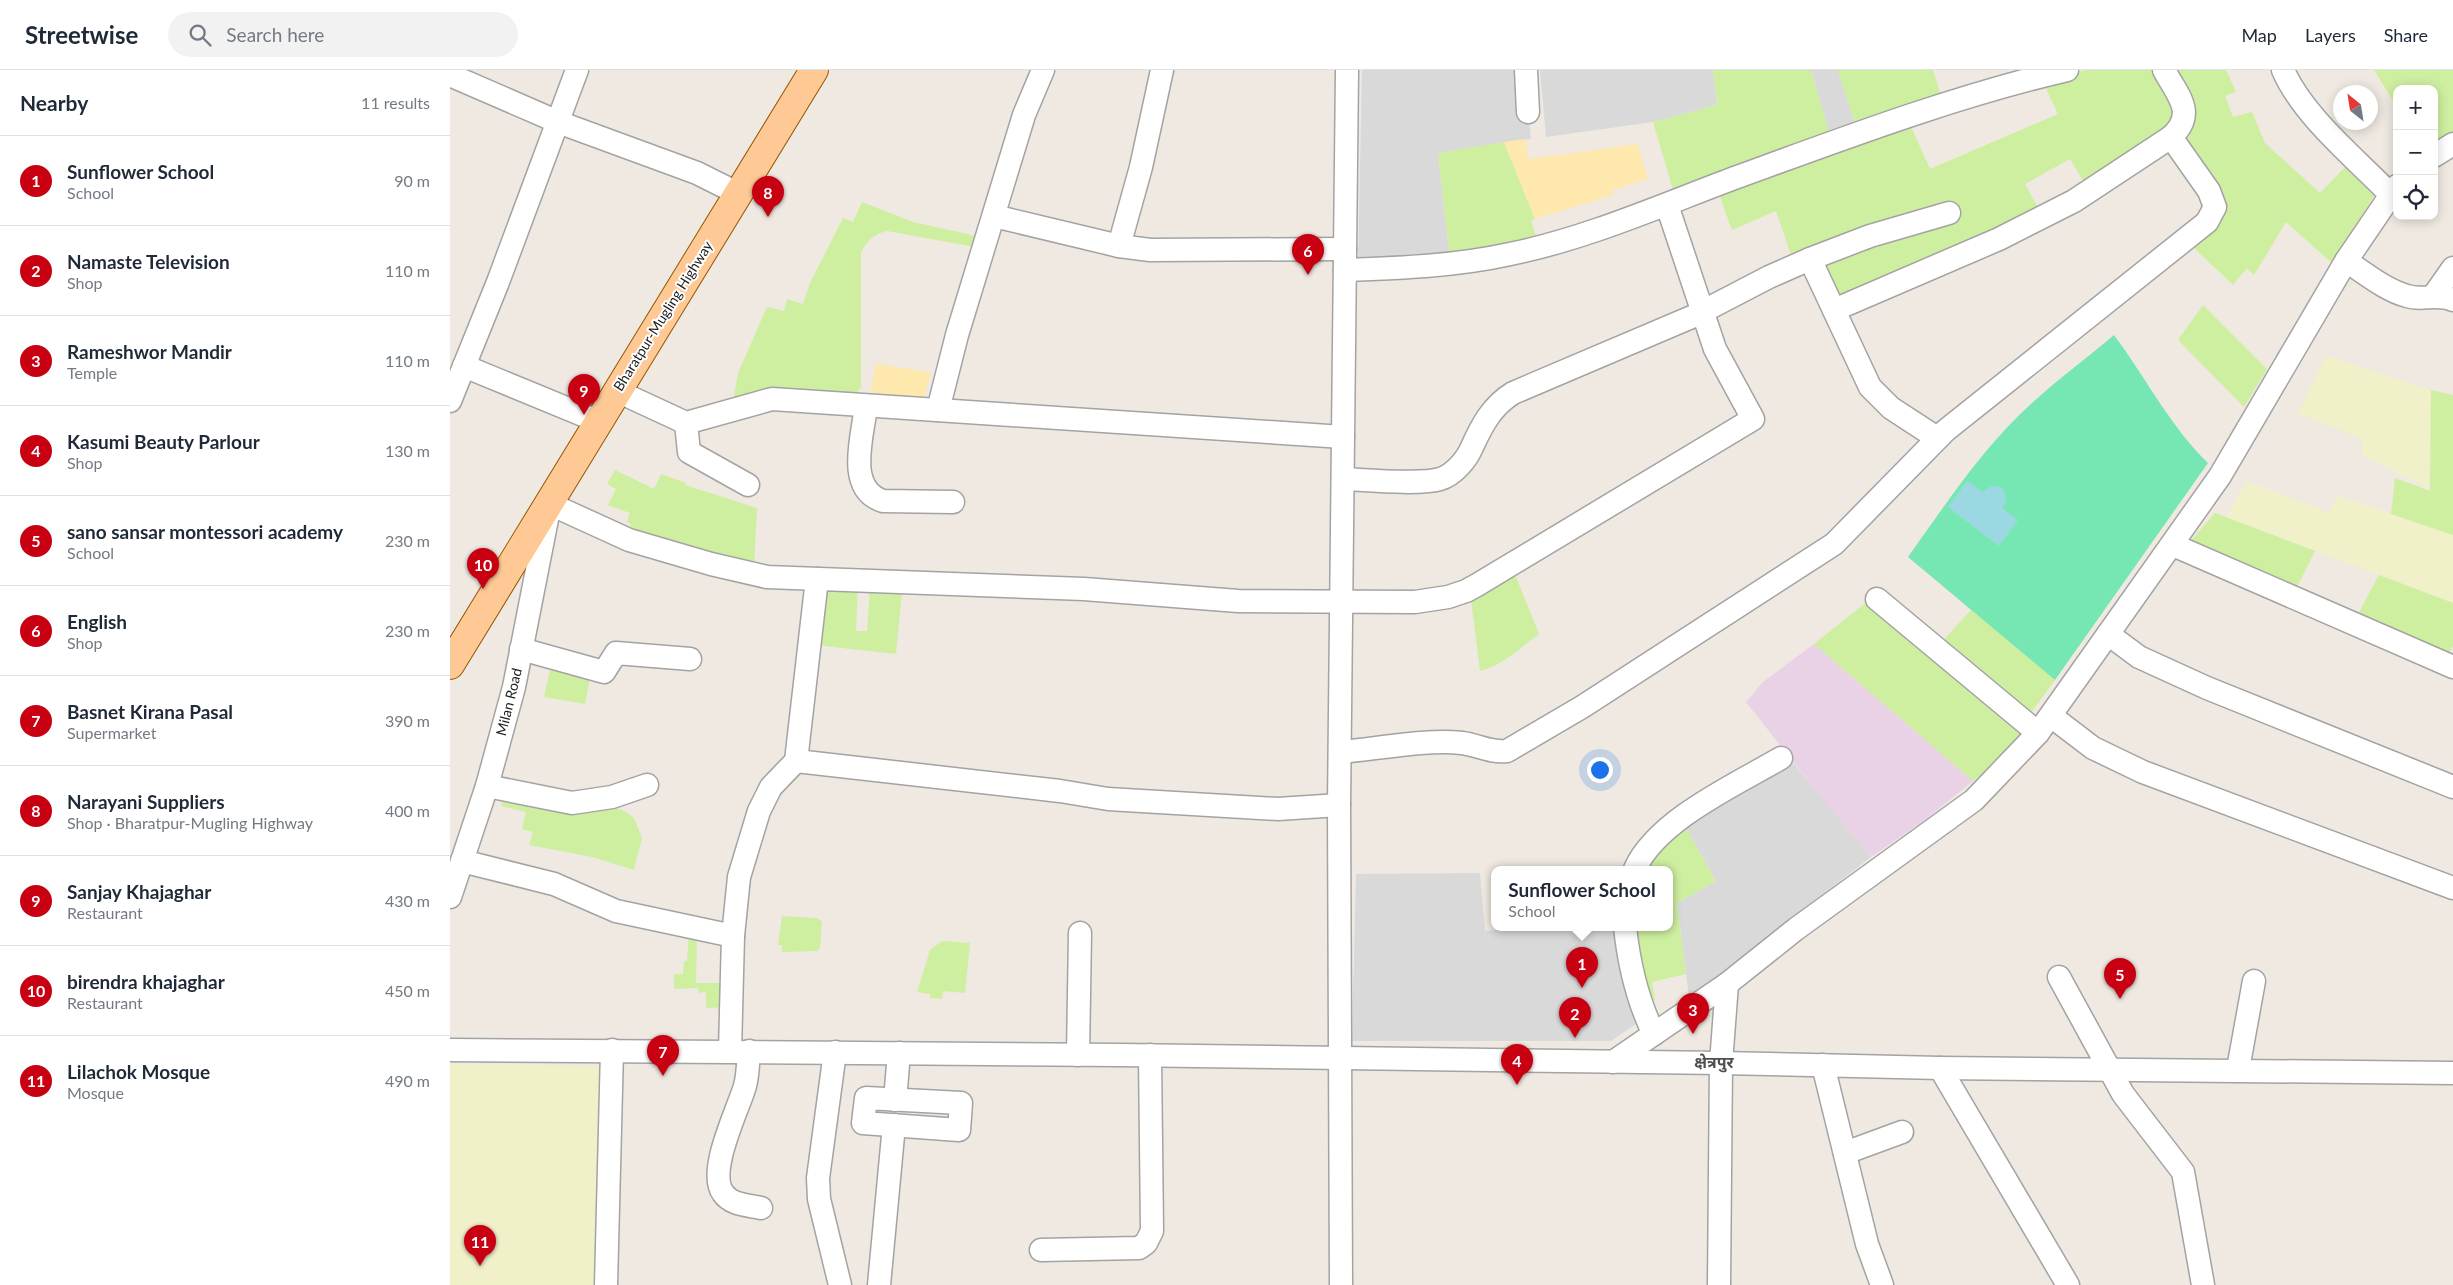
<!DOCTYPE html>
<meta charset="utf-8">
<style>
body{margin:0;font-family:Lato,"Noto Sans Devanagari",sans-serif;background:#f2f2f3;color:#1f2937}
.controls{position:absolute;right:15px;top:15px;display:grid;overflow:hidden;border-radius:10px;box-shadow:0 2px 12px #0003}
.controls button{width:45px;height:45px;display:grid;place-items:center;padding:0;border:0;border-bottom:1px solid #e0e1e3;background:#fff;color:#1f2937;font:25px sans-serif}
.compass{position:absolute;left:1883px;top:15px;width:45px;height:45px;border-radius:50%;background:#fff;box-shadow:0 2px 12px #0003;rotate:330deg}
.you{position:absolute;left:1149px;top:699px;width:18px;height:18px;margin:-12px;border:4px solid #fff;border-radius:50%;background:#1a73e8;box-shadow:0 0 0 8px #1a73e833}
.badge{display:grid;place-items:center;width:32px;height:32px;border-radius:50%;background:#c80011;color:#fff;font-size:16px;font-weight:700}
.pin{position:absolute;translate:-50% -41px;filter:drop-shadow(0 1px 2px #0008)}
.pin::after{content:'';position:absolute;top:26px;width:18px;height:15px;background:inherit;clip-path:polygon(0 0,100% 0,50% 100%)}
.popup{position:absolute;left:1041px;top:796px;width:182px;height:65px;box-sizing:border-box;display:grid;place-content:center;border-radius:10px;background:#fff;filter:drop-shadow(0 1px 4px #0005);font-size:16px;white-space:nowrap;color:#747a83}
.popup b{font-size:19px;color:#1f2937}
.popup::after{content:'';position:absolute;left:50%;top:100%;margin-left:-10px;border:10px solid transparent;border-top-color:#fff}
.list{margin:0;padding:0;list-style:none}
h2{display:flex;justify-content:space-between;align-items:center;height:65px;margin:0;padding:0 20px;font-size:21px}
h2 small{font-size:16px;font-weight:400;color:#747a83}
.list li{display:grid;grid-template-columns:32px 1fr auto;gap:15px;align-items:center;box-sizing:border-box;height:90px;padding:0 20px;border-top:1px solid #e0e1e3}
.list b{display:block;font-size:19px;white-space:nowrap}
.list p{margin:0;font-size:16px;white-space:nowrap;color:#747a83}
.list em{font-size:16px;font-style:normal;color:#747a83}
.icon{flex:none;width:28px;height:28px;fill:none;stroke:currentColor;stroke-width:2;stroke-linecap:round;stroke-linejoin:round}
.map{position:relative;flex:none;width:2003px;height:1215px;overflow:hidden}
header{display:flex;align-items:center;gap:30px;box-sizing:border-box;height:70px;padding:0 25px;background:#fff;border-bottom:1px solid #e0e1e3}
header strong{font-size:24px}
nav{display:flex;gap:28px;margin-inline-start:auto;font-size:18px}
.search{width:350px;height:45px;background:#f2f2f3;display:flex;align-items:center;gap:12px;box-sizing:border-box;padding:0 18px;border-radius:28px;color:#747a83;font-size:19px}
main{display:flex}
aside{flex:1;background:#fff}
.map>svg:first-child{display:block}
.residential{fill:#dad9d9}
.industrial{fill:#e9d2e6}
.farmland{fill:#f0f0c9}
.grass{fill:#ceefa0}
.sand{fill:#ffe8ae}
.pitch{fill:#76e7b2}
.water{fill:#9cd8e2}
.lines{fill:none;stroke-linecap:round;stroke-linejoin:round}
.minor-casing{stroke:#a3a3a3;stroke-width:25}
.major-casing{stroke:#945700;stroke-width:30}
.minor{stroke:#fff;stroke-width:22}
.major{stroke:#ffc995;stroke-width:28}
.labels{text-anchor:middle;stroke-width:4;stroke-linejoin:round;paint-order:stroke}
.street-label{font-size:14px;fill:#1c1c1c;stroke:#fff}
.quarter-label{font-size:16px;font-weight:bold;fill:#4f4f4f;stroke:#fff}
</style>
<header>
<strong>Streetwise</strong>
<div class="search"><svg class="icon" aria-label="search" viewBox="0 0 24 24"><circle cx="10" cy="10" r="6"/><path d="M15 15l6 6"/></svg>Search here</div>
<nav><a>Map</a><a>Layers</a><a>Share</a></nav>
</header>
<main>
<aside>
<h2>Nearby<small>11 results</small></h2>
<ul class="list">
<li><span class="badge">1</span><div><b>Sunflower School</b><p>School</p></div><em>90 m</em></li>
<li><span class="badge">2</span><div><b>Namaste Television</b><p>Shop</p></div><em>110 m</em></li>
<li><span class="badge">3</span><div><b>Rameshwor Mandir</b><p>Temple</p></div><em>110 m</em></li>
<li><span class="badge">4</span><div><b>Kasumi Beauty Parlour</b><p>Shop</p></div><em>130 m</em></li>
<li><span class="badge">5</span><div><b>sano sansar montessori academy</b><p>School</p></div><em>230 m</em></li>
<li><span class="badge">6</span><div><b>English</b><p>Shop</p></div><em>230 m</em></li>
<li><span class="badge">7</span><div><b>Basnet Kirana Pasal</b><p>Supermarket</p></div><em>390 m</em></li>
<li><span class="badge">8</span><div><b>Narayani Suppliers</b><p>Shop · Bharatpur-Mugling Highway</p></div><em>400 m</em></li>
<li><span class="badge">9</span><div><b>Sanjay Khajaghar</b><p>Restaurant</p></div><em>430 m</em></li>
<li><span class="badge">10</span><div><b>birendra khajaghar</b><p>Restaurant</p></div><em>450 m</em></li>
<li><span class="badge">11</span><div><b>Lilachok Mosque</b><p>Mosque</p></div><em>490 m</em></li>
</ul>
</aside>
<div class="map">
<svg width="2003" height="1215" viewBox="0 0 2003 1215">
<rect width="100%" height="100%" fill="#efe9e1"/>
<g class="residential">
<path d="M912,0H1075L1081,69L988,83L1000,189L908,195Z"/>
<path d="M1090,0H1263L1267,35L1203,52L1096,67Z"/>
<path d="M1361,0H1388L1407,60L1381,69Z"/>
<path d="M1341,690L1421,787L1239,928L1227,833L1266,811L1234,755Z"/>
<path d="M1030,803L1035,861L1081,857H1167L1189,952L1161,971H902L906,804Z"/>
</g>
<path class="industrial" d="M1364,574L1523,711L1476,749L1421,787L1380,738L1296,632L1313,612Z"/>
<g class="farmland">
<path d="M1876,286L1981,320L1979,418L1913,386L1911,369L1848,343Z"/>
<path d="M1797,411L1878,442L1889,426L2003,465V533L1776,447Z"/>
<path d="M0,994L152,996L146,1215H0Z"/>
</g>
<g class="grass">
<path d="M1263,0H1361L1381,69L1224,123L1203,52L1267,35Z"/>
<path d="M1388,0H1483L1493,32L1407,60Z"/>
<path d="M1636,0H1711L1732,48L1636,116L1620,89L1575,114L1590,141L1395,230L1343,191L1326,141L1282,160L1267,119L1459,52L1480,99L1608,44L1593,12Z"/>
<path d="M1719,0H1776L1786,22L1775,26L1783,47L1802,42L1815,73L1870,123L1901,91L1927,121L1883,194L1836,152L1804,205L1797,198L1783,215L1741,175L1765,141L1733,65Z"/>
<path d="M1924,0H2003V67L1984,78V19H1947V37Z"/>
<path d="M1054,72L1085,149L1081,151L1088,172L1000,189L988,83Z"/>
<path d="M412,132L463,152L527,166L525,177L437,161C423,165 417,170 411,183V317L406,324L283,332L288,303L317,237L334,241L337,229L353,234L360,213L393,148L403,152Z"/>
<path d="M1753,235L1817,299L1794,337L1728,270Z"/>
<path d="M1981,320L2003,325V465L1941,444L1945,408L1980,421Z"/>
<path d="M165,400L204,419L211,404L236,413L235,415L307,438L304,497L177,464L181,454L177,452L180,443L158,435L166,419L157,414Z"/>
<path d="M1765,443L1865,481L1845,521L1738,474Z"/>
<path d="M1064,502L1089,564C1071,577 1052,596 1030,601L1021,530Z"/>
<path d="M1929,505L2003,533V576L1997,588L1906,548Z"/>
<path d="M408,518L406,561H417L420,519L452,521L446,584L365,575L373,524L378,520Z"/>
<path d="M1418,531L1573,661L1540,698L1523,711L1364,574Z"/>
<path d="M1521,540L1605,610L1578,647L1490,574Z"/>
<path d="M101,596L140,607L135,634L94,627Z"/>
<path d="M53,725L145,740L166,738L176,742L184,748L192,768L184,800L142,787L79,775L83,762L72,759L76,742L51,736Z"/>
<path d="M1234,755L1266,811L1227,833L1236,904L1202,912L1205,930L1197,935L1180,857H1220V799H1193Z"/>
<path d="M332,846L367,848L372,852L370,877L368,881L332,882V875H328Z"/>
<path d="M239,863L247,864L246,913H276V937L256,938V922L249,923L248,918L224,919V904H233L234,891H237Z"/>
<path d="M492,871L520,873L515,923L493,921L492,929L480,928V924L467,922L480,880Z"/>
</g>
<g class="sand">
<path d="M1076,69L1078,89L1188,74L1198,109L1162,120L1163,125L1085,149L1054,72Z"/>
<path d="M426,294L481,302L474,329L420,322Z"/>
</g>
<path class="pitch" d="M1664,265C1696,308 1720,356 1758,393L1605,610L1458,487C1496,434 1533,377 1582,333C1608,309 1637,288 1664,265Z"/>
<path class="water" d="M1517,411L1533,422C1540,415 1546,414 1554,420L1556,431L1552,438L1568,450L1549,476L1498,437Z"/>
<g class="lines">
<defs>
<g id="minor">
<path d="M1076,0L1078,42"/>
<path d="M1833,0C1853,46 1905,88 1940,124"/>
<path d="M0,5L108,52L247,103L289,124"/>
<path d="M1984,86L2003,74"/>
<path d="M544,146L669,176L700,180L895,179"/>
<path d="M669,176L691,97L712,0"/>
<path d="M1360,189L1420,317L1441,338L1487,368"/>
<path d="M1896,191C1915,203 1935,220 1957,226C1972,231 1987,223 2003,230"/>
<path d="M895,200C950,198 1006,196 1060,184C1139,168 1214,134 1290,106C1397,67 1506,26 1617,0"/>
<path d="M1984,225L2003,198"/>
<path d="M1384,240L1549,169L1624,131L1721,67"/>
<path d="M14,296L150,352"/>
<path d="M167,321L236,353L322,329L893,367"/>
<path d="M0,331L48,212L127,0"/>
<path d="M416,336C413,365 395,419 433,431L503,432"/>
<path d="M488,340L507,265L574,45L593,0"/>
<path d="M236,353L239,382L298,415"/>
<path d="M894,409C916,410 971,415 990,409C1004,405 1017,389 1022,377C1032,355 1042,336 1063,323L1244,246L1319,207L1360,189L1420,166L1499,143"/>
<path d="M1723,475L2003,597"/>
<path d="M1427,529L1588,663"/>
<path d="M1658,564L1689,587L1757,618L2003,717"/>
<path d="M71,579L154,602L166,583L240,589"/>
<path d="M1601,646L1643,678L1693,702L2003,818"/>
<path d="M891,682C927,679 976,669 1012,673C1028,675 1040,683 1057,681L1132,637L1384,474L1495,361L1757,152L1765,137L1759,121L1721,67C1747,43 1728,26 1714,0"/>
<path d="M346,691L610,721L658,729L828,739L889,735"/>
<path d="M37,716L122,733L162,727L197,715"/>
<path d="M12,791L104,814L166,841L283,866"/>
<path d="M1185,799C1207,750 1285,715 1331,688"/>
<path d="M0,827L37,716L64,617L100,434L179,470L261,494L317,507L634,519L788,531L965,532L998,527L1016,521L1027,515L1303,349L1265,279L1217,135"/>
<path d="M1175,857C1179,894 1187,930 1204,964"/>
<path d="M1609,907L1673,1024L1733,1102L1753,1215"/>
<path d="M0,980L670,985L1271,993L1490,998L2003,1003"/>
<path d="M280,981L283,866L289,807L309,741L321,717L346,691L367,509"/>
<path d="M299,981C298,992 298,1005 295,1016C288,1040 257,1101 273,1123C281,1135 298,1135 311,1138"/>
<path d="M385,982L368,1108L369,1129L390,1215"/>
<path d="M628,985L630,863"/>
<path d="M1163,992L1277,914L1346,859L1524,730L1588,663L1770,406L1896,191L1947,116"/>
<path d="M1373,995L1417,1174L1432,1215"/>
<path d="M1490,998L1618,1215"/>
<path d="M1788,999L1804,911"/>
<path d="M416,1028L511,1033L509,1060L413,1053Z"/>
<path d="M445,1030L449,983"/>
<path d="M1395,1083L1452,1062"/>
<path d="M591,1180L689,1178L696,1173L702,1161L700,985"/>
<path d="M156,1215L162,980"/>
<path d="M429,1215L444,1055"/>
<path d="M891,1215L889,735L897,0"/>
<path d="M1269,1215L1271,993L1277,914"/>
</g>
<path id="major" d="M0,595L364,0"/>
</defs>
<use href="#minor" class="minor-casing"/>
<use href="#major" class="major-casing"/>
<use href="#minor" class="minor"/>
<use href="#major" class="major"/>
</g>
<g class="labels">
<g class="street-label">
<text transform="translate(213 246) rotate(-58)" y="5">Bharatpur-Mugling Highway</text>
<text transform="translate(59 632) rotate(-76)" y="5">Milan Road</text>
</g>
<g class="quarter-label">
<text x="1264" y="998">क्षेत्रपुर</text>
</g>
</g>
</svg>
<div class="controls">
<button>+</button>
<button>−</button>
<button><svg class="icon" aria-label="locate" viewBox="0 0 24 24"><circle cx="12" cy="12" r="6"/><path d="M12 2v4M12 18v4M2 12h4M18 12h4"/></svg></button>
</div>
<svg class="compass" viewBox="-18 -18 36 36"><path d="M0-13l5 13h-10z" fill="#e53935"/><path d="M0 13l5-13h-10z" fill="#747a83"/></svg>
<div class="you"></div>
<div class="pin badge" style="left:1132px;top:918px">1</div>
<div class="popup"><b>Sunflower School</b>School</div>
<div class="pin badge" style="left:1125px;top:968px">2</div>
<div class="pin badge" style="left:1243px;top:964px">3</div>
<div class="pin badge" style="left:1067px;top:1015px">4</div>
<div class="pin badge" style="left:1670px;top:929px">5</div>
<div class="pin badge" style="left:858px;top:205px">6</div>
<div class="pin badge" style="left:213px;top:1006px">7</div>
<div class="pin badge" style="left:318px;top:147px">8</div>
<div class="pin badge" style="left:134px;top:345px">9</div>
<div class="pin badge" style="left:33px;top:519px">10</div>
<div class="pin badge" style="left:30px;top:1196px">11</div>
</div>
</main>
